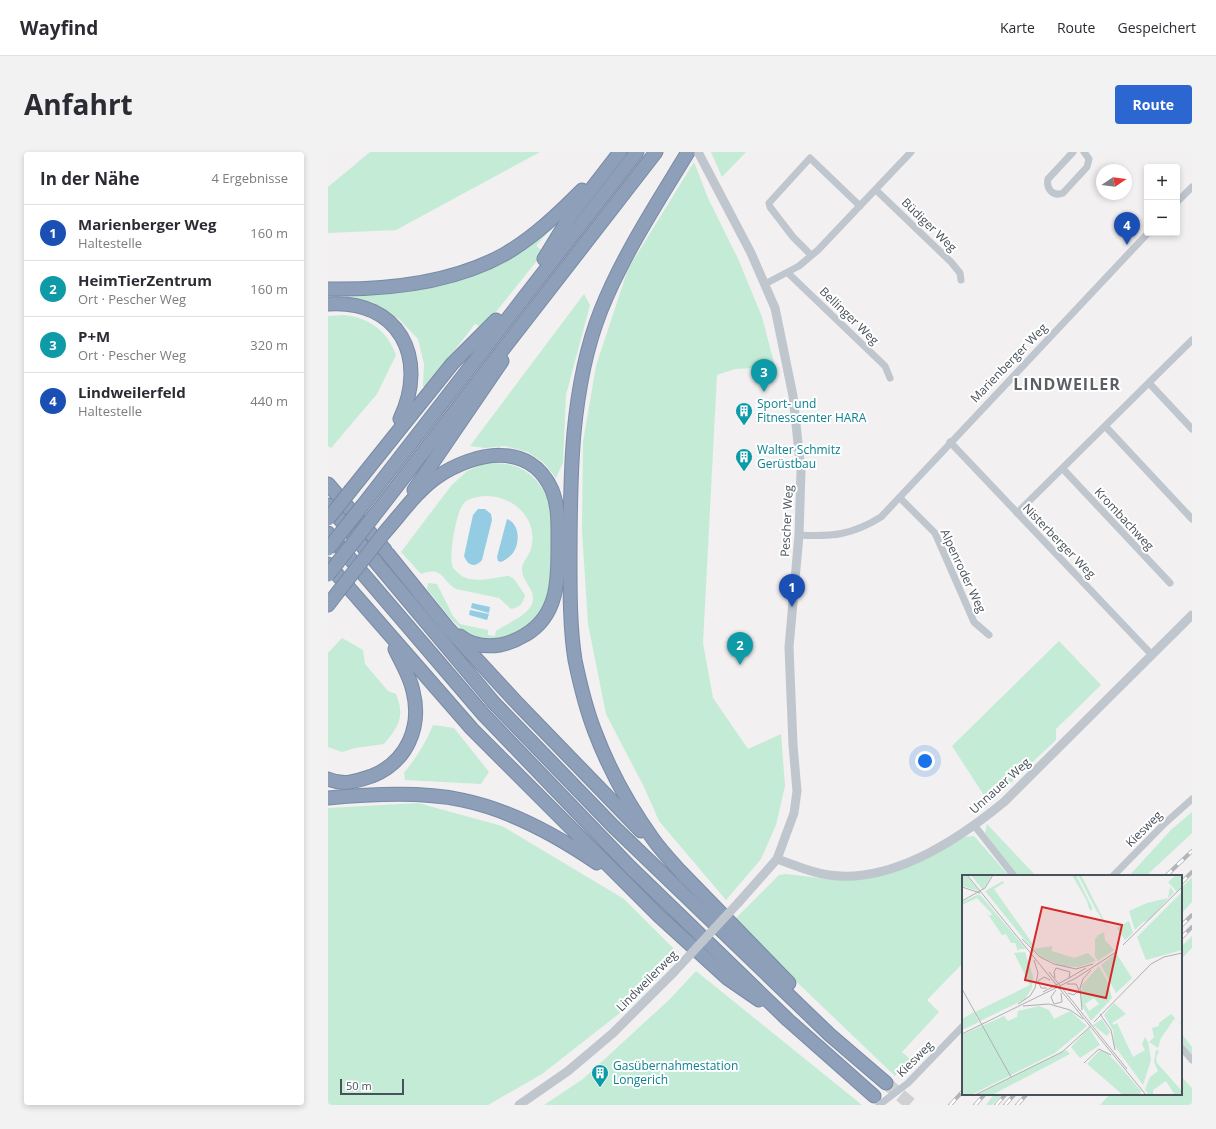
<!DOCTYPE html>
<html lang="de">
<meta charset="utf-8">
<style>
body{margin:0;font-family:"Open Sans",sans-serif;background:#f2f2f3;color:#2b2b33}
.controls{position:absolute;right:12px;top:12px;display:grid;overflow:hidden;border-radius:4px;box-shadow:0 2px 6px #0003}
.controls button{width:36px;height:36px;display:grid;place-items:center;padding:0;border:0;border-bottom:1px solid #e1e1e2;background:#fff;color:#2b2b33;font:20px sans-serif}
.compass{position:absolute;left:768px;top:12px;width:36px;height:36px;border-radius:50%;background:#fff;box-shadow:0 2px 6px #0003;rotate:77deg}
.scale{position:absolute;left:12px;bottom:10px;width:64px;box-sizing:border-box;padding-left:4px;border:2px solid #49515b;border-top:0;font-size:11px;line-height:14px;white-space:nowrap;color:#49515b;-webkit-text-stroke:3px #fff;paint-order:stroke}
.you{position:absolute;left:597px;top:609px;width:14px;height:14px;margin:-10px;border:3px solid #fff;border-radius:50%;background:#1a73e8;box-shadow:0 0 0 6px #1a73e833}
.badge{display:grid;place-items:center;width:26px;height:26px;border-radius:50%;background:#2c66d0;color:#fff;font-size:13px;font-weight:700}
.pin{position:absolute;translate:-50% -33px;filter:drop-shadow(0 1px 2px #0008)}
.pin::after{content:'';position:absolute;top:21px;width:14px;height:12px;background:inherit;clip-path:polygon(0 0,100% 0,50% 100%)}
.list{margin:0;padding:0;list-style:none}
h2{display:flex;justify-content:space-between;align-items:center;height:52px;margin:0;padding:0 16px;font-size:17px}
h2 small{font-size:13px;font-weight:400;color:#7c7c81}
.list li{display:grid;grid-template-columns:26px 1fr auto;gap:12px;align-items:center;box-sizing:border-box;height:56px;padding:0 16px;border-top:1px solid #e1e1e2}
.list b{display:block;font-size:15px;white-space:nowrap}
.list p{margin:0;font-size:13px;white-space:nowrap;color:#7c7c81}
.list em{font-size:13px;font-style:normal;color:#7c7c81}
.map{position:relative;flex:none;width:864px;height:953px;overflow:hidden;border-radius:4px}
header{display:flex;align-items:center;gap:24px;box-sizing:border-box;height:56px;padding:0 20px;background:#fff;border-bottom:1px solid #e1e1e2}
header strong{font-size:19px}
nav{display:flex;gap:22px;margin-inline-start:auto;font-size:14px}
.intro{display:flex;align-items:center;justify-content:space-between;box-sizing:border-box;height:96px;padding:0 24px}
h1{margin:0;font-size:28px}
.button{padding:10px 18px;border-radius:4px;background:#2c66d0;color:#fff;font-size:14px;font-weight:700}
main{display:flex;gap:24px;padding:0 24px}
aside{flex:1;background:#fff;border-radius:4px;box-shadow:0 2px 6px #0003}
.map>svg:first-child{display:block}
.green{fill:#c3ebd6}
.water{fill:#94cce3}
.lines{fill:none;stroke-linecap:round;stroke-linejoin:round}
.motorway-tunnel{stroke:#d0d0d2;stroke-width:13;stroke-dasharray:13 6;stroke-linecap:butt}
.motorway-casing{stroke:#788aa5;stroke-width:15}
.minor{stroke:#bfc6cd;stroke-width:7}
.tertiary{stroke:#bfc6cd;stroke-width:9}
.motorway{stroke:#8d9fb9;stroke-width:13}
.rail-casing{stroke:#b3b4b9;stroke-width:4}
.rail{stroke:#fff;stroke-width:2.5;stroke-dasharray:8;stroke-linecap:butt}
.motorway-bridge-casing{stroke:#788aa5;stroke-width:15;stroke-linecap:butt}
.tertiary-bridge{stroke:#bfc6cd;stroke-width:9}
.motorway-bridge{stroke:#8d9fb9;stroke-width:13}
.labels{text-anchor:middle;stroke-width:4;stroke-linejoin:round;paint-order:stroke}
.street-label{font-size:12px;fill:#49515b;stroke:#fff}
.culture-label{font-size:12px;fill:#0d838f;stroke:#fff;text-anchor:start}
.district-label{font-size:16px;font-weight:bold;letter-spacing:1px;fill:#5d5f64;stroke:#fff}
.inset-road{fill:none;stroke:#aeb0b4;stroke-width:1}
.view{fill:#d62828;fill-opacity:0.15;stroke:#d62828;stroke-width:2}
.inset-edge{fill:none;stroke:#49515b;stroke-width:2}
</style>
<header>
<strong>Wayfind</strong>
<nav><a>Karte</a><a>Route</a><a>Gespeichert</a></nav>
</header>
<div class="intro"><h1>Anfahrt</h1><a class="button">Route</a></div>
<main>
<aside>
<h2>In der Nähe<small>4 Ergebnisse</small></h2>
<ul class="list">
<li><span class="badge" style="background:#1a4fb4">1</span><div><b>Marienberger Weg</b><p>Haltestelle</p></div><em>160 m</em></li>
<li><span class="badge" style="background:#0f9aa8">2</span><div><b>HeimTierZentrum</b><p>Ort · Pescher Weg</p></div><em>160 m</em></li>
<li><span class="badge" style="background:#0f9aa8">3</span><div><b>P+M</b><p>Ort · Pescher Weg</p></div><em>320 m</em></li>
<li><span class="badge" style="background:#1a4fb4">4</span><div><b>Lindweilerfeld</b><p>Haltestelle</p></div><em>440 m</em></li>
</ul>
</aside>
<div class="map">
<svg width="864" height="953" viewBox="0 0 864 953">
<rect width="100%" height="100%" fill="#f2f0f0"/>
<g class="green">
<path d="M42,0H212L68,78L0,81V35Z"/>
<path d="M383,0H418L394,25Z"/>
<path d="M366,10L380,46L411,109L434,165L447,215L407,217L389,223L375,491L385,546L420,597L453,582L457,634L448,673L433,707L398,748L331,669L316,635L278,562L260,472L254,379L255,290L268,214L300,117Z"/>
<path d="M221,75L222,78L208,94L216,100L155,176L147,172L98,235L95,234L96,212L90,187L71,167L44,150L18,145V143L104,134Z"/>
<path d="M256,142L262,153L238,243L235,310L228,326L216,311L200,300L177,294L157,296L142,294Z"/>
<path d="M16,163C42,166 59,179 68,203L49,242L3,296L0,294V164Z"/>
<path d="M157,311C172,311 187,311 200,321C208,327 215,336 219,345C226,364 225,436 215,454C206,470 194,480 176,485C167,488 152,488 143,483C125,474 112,452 99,437L100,431L109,432L125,464L132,472L160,478V483L167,484L168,479C178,472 199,464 204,452C209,438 195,431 194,419C193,411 201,404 203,397C212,363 179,339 149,345C143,346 137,348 134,354C128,363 120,406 125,416C127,418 131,422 134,424C146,432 168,425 181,424L186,427L197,443C195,452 192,455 183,457L171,446L128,437C112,427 116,414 93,422L73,400L123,334L139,319Z"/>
<path d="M14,486L35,498L37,512L60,539L68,542C77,565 71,574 56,592L27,596L14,600L0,595V501Z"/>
<path d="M731,489L773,533L728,577V588L661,651L624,594Z"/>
<path d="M105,573L126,576L161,620L153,632L77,628L76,621C88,606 98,591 105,573Z"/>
<path d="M90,651L174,674L296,747L349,800L337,815L297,857L214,922L160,953H0V656Z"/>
<path d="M864,660V681L818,724H801L843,678Z"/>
<path d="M659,672L708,724H690L657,681Z"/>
<path d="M646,684L681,724H635V811L599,848L611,860L574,900L582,907L567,924L405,769L451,723L458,722L501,727L543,726L637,685Z"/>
<path d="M864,725V750L853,762V736Z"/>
<path d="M864,784V796L853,807V795Z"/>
<path d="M368,819L534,953H216L255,927L342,847Z"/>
<path d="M853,881L864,895V902L853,889Z"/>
<path d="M853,924L864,936V953H772L782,942H853Z"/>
<path d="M666,942H675L664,953H658Z"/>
</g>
<g class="water">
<path d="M150,357H157L163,362L164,368L154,408C147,416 140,414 136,404L145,363Z"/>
<path d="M179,367C192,372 192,391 185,401C182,405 177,408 173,410L170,409L169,405Z"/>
<path d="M144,451L162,455L161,461L143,456Z"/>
<path d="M142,458L161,462L159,468L141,463Z"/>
</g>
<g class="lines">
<path class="motorway-tunnel" d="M558,931L584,953"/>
<defs>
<g id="motorway">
<path d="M216,107L241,66L292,0"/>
<path d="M0,137C59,138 125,131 177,102C206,85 230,62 254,38"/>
<path d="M0,152C71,147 101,206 72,267"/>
<path d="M0,332L57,398"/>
<path d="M23,338L124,212L168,168"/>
<path d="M86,338L174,209"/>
<path d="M0,353L166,551L285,674L502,883L558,931"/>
<path d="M35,353L309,0"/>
<path d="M45,365L328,0"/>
<path d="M57,380C73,362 89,339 109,325C146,300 202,288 224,338C231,355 230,374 230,392C230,427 231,463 197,483C189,488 181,491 172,493C158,495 143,493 132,484"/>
<path d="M0,381L155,562L302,715L460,868L546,944"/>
<path d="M60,402L119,475L190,552L313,679"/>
<path d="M0,412L144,577L331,764L399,826L431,848"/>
<path d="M0,453L10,440"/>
<path d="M0,627C16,634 29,629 44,624C79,610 94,575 85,539C82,524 73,510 67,497"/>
<path d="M0,646C42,642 93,639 134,648C183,658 228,683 269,711"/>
<path d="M353,720L461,831"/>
<path d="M358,726C347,713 335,701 325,687C302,655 281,617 267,580C258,557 252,532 247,508C242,477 242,442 242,410C242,328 242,236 273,158C295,103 329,51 360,0"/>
</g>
</defs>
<use href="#motorway" class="motorway-casing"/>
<g class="minor">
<path d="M745,0L720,27C718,37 725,45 735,41L759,15L761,7L756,0"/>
<path d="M548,38L623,110L632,121L633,128"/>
<path d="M849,50L864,35"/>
<path d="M483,103L465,85L442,55L441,51L482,6L532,54"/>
<path d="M460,121L557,214L562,226"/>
<path d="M437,132L471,114L490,98L583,0"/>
<path d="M821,231L864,277"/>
<path d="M778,275L864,367"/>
<path d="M622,290L824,503"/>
<path d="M735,317L842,431"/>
<path d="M572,346L607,381L646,470L661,483"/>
<path d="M689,361L864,188"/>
<path d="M471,383C504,385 524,383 553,365L820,81"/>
<path d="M646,673L686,724"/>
<path d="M785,724L835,673L864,647"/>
<path d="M853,895L864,908"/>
<path d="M551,953L580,931L635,874"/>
</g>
<g class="tertiary">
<path d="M370,0L423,101L447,156L465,244L473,319L471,383L461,495L465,593L469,639L466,661L449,707L411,750"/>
<path d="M449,707C467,713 483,721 501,723C563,732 631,687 676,650L864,463"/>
<path d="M191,953L240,919L285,881L346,820"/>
</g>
<use href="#motorway" class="motorway"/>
<defs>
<g id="rail">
<path d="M838,724L864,699"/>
<path d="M853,731L864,720"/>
<path d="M853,774L864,763"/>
<path d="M853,786L864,775"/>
<path d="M622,953L635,939"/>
<path d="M647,953L657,942"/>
<path d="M668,953L678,942"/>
<path d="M677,953L687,942"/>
<path d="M689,953L699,942"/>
</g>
</defs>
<use href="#rail" class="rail-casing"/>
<use href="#rail" class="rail"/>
<defs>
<g id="motorway-bridge">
<path d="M0,367L23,338"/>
<path d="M0,397L35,353"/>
<path d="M0,423L45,365"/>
<path d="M10,440L57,380"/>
</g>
</defs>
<use href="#motorway-bridge" class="motorway-bridge-casing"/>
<path class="tertiary-bridge" d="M346,820L411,750"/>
<use href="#motorway-bridge" class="motorway-bridge"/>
</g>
<defs>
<symbol id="building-pin" viewBox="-11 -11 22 30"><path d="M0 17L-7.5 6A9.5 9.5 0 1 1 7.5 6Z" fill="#0f9aa8" stroke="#fff"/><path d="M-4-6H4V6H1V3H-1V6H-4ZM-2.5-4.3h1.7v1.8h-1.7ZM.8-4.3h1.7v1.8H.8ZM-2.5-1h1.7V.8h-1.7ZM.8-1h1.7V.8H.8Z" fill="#fff"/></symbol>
</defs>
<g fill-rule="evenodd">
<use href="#building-pin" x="406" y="249" width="20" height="27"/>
<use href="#building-pin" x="406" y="295" width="20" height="27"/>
<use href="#building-pin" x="262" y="911" width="20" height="27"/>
</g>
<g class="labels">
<g class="street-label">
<text transform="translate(601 73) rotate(44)" y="4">Büdiger Weg</text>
<text transform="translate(521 164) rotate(44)" y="4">Bellinger Weg</text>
<text transform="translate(681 211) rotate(-46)" y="4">Marienberger Weg</text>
<text transform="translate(796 367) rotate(47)" y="4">Krombachweg</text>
<text transform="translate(459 369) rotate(-87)" y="4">Pescher Weg</text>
<text transform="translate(731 389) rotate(46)" y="4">Nisterberger Weg</text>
<text transform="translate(635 419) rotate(65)" y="4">Alpenroder Weg</text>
<text transform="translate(672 634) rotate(-42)" y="4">Unnauer Weg</text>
<text transform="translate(816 677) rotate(-45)" y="4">Kiesweg</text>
<text transform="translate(319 829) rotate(-45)" y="4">Lindweilerweg</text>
<text transform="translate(587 907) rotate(-45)" y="4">Kiesweg</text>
</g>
<g class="culture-label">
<text x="429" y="256">Sport- und<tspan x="429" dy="14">Fitnesscenter HARA</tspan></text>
<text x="429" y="302">Walter Schmitz<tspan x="429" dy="14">Gerüstbau</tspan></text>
<text x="285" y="918">Gasübernahmestation<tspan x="285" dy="14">Longerich</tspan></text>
</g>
<g class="district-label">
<text x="739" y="238">LINDWEILER</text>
</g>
</g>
<g transform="translate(634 723)">
<rect width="220" height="220" fill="#f2f0f0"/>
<path d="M0,0H4L17,16L0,11ZM9,0H30L21,15ZM110,0H114L130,32V36L127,33L129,41L125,26ZM116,0H119L147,55L134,35ZM214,0H220V11L215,17L206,7ZM41,6L42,8L32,14L73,72L70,73L61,63L23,16ZM208,12L212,17L187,45L181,47L173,55L167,36L185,28L206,23ZM220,17V75L184,85L175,62ZM17,19L21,23L64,74H58L56,76L53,68H49L44,59L40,60L25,38L28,41L30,39L15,23L0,30V27ZM167,46L171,58L163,65L155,53ZM142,57L143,65L152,75L136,86L133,81V64L137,61L133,62ZM90,71V76L112,83L126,78L134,86L116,92L100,91L79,82L71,74ZM63,77L71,101L70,113L63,124L18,146L13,137L68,110L52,78ZM154,78L170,103L154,118L139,90ZM137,91L145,105L150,123L129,146L119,129L120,110ZM132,123L137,129L127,136L123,129ZM152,128L164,139L150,148L152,150L155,148L171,182L183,175L180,169L183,162L186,167L189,185L181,210L152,170L151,155L142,140ZM77,131L87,135L92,144L108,136L125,151L93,178L9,220H0V160L42,141L46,146L55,142L56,136ZM12,137L17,147L0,155V144ZM209,139L220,150V151L213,143L199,163L196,173L187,167L192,162L190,153L197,151V148ZM140,144L148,157L145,161L131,150ZM127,153L138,170L118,183L109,172ZM104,175L108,179L30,220H14ZM138,175L145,178L156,189L179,216L178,220H161L125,189ZM194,175L197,176L194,183L195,188L220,216V220H213L204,206L191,215V220H187L183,215L188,202L196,196L192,187Z" fill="#c3ebd6" fill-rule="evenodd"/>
<path class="inset-road" d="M5,0L184,220M0,12L18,18M0,26L23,13L31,0M60,64L78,82L92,89L114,94L131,89M161,70L220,12M87,97L165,194M107,103L124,93M105,109H114L117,115L112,120L106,118M85,113H79L76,106L82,102L88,105M0,114L49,202M94,115L89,122L92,129L100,127L99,118M81,117L107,103L108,97L94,93L92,97L93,103M56,129L68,121L73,113L76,98L72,85M61,131L87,129L108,135L121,144M120,135L118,113L121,104L129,95M138,139L149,155L153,175M132,147L189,89L202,82L220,78M0,159L114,103L154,77M122,188L137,174L149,180M13,220L100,177L129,151"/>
<path class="view" d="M80,32L160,50L144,123L63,105Z"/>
<rect width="220" height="220" class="inset-edge"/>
</g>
</svg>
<div class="controls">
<button>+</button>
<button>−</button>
</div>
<svg class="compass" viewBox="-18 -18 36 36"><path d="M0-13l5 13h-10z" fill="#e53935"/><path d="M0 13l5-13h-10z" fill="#7c7c81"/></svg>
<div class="scale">50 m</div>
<div class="you"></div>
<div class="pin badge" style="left:464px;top:455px;background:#1a4fb4">1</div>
<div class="pin badge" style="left:412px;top:513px;background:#0f9aa8">2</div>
<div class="pin badge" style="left:436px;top:240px;background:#0f9aa8">3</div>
<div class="pin badge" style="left:799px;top:93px;background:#1a4fb4">4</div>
</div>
</main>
